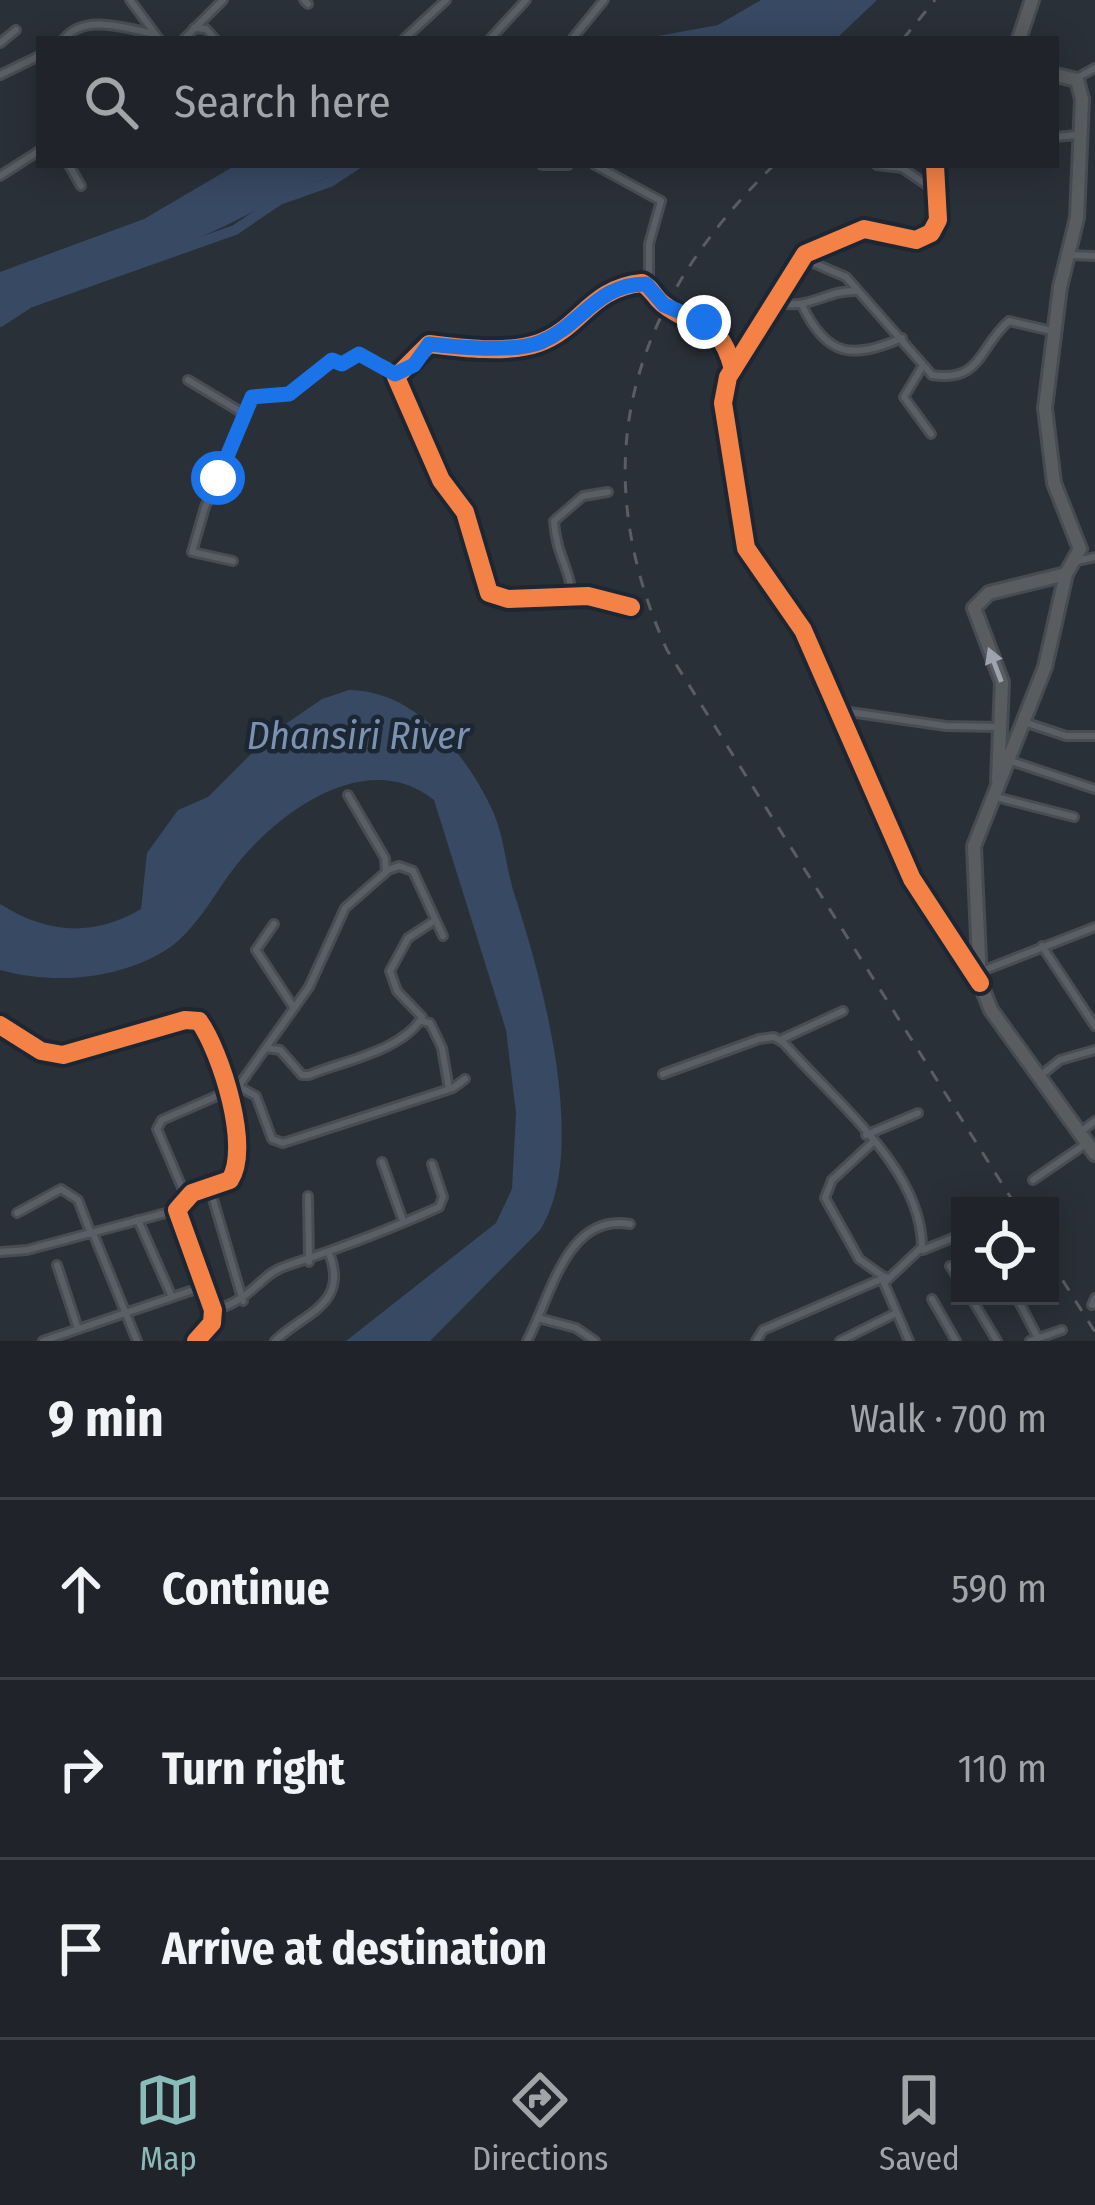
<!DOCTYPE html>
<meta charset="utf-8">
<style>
body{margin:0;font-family:"Fira Sans Condensed",sans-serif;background:#282c32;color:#f1f3f6}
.controls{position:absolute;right:36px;bottom:36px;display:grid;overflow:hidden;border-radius:0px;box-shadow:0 6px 30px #0003}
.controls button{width:108px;height:108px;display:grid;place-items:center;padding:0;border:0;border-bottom:3px solid #3d4147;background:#20242a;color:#f1f3f6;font:60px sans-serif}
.stop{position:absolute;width:36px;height:36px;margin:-27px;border:9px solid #1a73e8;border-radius:50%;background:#fff}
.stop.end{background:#1a73e8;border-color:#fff;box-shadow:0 3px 12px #0008}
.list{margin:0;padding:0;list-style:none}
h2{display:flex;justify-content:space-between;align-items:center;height:156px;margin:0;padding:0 48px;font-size:51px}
h2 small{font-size:39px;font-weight:400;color:#a2a4a8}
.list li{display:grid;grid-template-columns:78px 1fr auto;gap:36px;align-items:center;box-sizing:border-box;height:180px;padding:0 48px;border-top:3px solid #3d4147}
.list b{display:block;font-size:45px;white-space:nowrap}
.list em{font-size:39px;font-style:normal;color:#a2a4a8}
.icon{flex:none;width:66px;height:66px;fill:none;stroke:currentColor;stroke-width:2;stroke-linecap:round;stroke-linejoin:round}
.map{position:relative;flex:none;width:1095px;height:1341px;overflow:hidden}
.search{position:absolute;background:#20242a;box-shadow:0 6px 30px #0003;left:36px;right:36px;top:36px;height:132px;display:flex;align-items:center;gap:30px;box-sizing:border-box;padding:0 42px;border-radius:0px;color:#a2a4a8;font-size:45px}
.sheet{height:696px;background:#20242a}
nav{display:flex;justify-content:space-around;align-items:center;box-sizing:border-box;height:168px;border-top:3px solid #3d4147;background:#20242a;font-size:33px;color:#a2a4a8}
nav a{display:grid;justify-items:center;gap:6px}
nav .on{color:#8bbbb9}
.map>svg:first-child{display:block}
.water{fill:#384963}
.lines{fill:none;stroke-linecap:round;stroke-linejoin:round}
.river{stroke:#384963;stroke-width:10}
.minor-casing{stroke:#484c53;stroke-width:12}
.highway-casing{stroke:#474c53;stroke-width:18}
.minor{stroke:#5a5e66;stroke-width:6}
.highway{stroke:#5a5d60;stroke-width:12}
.rail{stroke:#595d64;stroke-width:3;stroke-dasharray:12 12;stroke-linecap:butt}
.cycleway-casing{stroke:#1d2633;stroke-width:26}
.cycleway{stroke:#f48246;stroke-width:18}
.oneway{fill:#9ea4af}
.route{stroke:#1a73e8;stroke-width:15}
.labels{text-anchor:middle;stroke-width:9;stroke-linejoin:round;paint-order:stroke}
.water-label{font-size:39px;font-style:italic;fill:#7c92b1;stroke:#1d2633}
</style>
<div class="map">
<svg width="1095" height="1341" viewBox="0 0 1095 1341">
<rect width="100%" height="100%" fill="#2a3038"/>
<g class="water">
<path d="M761,0H877L836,39H642L718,25Z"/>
<path d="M236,165H368C305,181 271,204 214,231C144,264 67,281 0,322V272L144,219Z"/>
<path d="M349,690C413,690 463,750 490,805C504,832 505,864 514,893C542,978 590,1151 540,1230L430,1341H346L496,1223L512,1189L516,1113L506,1030L434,800C369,748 283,808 238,863C217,889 197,929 169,948C120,980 55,985 0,970V904C46,933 91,938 141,909L147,853L178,810L208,797L271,734L322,699Z"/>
</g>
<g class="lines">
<path class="river" d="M0,322L29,303L235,230L279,200L330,182L356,165"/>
<defs>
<g id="minor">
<path d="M130,0L159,39"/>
<path d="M304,0L308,4"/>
<path d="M194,28L206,29L215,39"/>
<path d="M573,38L604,0"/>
<path d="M64,39C85,13 127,29 155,34"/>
<path d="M184,39L223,0"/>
<path d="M404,39L446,0"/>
<path d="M490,39L526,0"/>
<path d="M0,43L16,30"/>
<path d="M0,75L39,56"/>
<path d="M1077,78L1095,68"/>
<path d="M1056,137L1076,135"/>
<path d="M69,165L81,186"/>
<path d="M542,165H568"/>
<path d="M595,165L661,201L649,244V285"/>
<path d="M877,165L902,168L936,191"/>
<path d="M935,165L938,220L931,233L916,240L864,229L805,254L728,377L723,403L746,548L803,630L912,879L977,979"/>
<path d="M0,176L39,151"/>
<path d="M1070,255L1095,256"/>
<path d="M802,258L846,277L932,375C982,383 979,346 1009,321L1052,331"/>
<path d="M777,301C804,313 828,289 857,291"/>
<path d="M802,305C827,358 853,359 902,338"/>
<path d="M922,367L904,397L931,434"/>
<path d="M188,380L241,412"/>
<path d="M233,561L192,552L205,507L252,397L289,394L331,361L342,364L358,354L399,373"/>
<path d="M1077,561L1095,557"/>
<path d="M572,596C571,570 556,555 554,521L583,496L608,492"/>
<path d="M631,607L588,596L508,599L489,593L465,512L441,480L396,377L429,344C460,348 508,354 539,343C581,328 590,288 642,283C653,289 653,296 663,304C698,332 718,314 733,369"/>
<path d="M836,710L946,726L999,727"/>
<path d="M1024,722L1066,736H1095"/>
<path d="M1011,761L1095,789"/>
<path d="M996,797L1074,817"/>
<path d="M388,870L399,866L413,871L443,936"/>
<path d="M274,924L256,950L294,1008"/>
<path d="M1042,946L1095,1026"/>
<path d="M982,971L1095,927"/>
<path d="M422,1021L430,1023L442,1048L449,1089"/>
<path d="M0,1025L41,1051L63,1055L185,1020L199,1021C221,1052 251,1147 230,1180L192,1193L177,1210L213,1310L212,1323L196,1341"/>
<path d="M780,1040L843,1011"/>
<path d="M266,1048L280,1050L302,1075H309C343,1061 404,1050 422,1017L397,991L390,971L408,938L434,921"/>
<path d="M663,1074L759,1039L774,1037L784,1043C832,1099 922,1168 922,1247L884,1283L909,1341"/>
<path d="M1040,1076L1060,1060L1095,1050"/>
<path d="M241,1088L256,1096L272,1139L283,1143L453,1088L465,1079"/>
<path d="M228,1101L309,987L345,908L386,872L385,858L348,795"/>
<path d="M1079,1133L1095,1121"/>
<path d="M866,1135L918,1113"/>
<path d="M872,1143L832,1180L825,1198L859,1259L884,1277"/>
<path d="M382,1162L403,1221"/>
<path d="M1033,1180L1087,1143"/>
<path d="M210,1189L243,1301"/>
<path d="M308,1196L309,1262"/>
<path d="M186,1197L157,1129L162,1120L226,1092"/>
<path d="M17,1213L61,1189L78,1200L91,1234"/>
<path d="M138,1220L172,1297"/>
<path d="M93,1233L137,1341"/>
<path d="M923,1250L960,1235"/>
<path d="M0,1252L27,1250L177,1210"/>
<path d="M57,1265L78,1329"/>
<path d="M950,1266L960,1281"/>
<path d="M970,1296L997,1341"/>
<path d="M1016,1296L1038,1338"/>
<path d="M932,1299L956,1341"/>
<path d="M1092,1305L1095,1298"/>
<path d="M213,1310C252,1301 260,1274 286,1266C337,1249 389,1230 439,1207L443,1197L432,1164"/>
<path d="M538,1318L576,1328L595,1341"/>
<path d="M43,1341L205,1286"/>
<path d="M275,1341C302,1314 350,1305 329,1253"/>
<path d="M527,1341C551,1297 566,1213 630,1224"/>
<path d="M756,1341L763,1330L886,1277"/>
<path d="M840,1341L894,1314"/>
<path d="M1030,1341L1062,1330"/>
</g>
<g id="highway">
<path d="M1019,39L1032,0"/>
<path d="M1066,574L1045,667L974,846L980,983L991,1010L1095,1154"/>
<path d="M998,780L1002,682L974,608L989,593L1066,574L1080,549L1054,483L1045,408L1060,287L1077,218L1082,99L1077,80L1056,75"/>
</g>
</defs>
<use href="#minor" class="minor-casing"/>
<use href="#highway" class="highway-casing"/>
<use href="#minor" class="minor"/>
<use href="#highway" class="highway"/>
<g class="rail">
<path d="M903,39L935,0"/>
<path d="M774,165C631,305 582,461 667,650L1016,1206"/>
<path d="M1050,1260L1095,1332"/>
</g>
<defs>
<g id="cycleway">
<path d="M935,165L938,220L931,233L916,240L864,229L805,254L728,377L723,403L746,548L803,630L912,879L980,983"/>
<path d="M631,607L588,596L508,599L489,593L465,512L441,480L396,377L429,344C460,348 508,354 539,343C581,328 590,288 642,283C653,289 653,296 663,304C698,332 718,314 733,369"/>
<path d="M0,1025L41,1051L63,1055L185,1020L199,1021C221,1052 251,1147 230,1180L192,1193L177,1210L213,1310L212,1323L196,1341"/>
</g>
</defs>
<use href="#cycleway" class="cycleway-casing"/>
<use href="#cycleway" class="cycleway"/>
</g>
<defs><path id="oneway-solid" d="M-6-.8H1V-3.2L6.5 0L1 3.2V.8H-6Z" transform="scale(3)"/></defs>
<use class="oneway" href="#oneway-solid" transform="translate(995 665) rotate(-111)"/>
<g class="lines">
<path class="route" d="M218,478L252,397L289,394L332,360L342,364L359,354L395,374L414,365L429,344C457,347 514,353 541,342C582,325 596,284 646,284L664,305L704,322"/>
</g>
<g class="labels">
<g class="water-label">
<text x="358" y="749">Dhansiri River</text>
</g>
</g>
</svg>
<div class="controls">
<button><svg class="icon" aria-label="locate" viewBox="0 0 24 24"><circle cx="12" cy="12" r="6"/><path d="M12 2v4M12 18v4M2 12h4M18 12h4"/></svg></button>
</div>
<div class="stop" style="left:218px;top:478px"></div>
<div class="stop end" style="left:704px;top:322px"></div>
<div class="search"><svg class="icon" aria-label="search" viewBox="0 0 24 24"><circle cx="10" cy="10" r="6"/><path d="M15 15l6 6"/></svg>Search here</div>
</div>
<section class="sheet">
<h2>9 min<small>Walk · 700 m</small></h2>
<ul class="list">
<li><svg class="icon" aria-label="ahead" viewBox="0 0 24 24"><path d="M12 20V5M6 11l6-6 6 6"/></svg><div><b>Continue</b></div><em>590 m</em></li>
<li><svg class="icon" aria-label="right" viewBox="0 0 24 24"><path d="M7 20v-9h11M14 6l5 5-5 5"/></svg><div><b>Turn right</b></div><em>110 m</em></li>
<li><svg class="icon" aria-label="arrive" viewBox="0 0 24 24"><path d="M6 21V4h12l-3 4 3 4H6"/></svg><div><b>Arrive at destination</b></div></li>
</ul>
</section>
<nav>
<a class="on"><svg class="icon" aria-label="map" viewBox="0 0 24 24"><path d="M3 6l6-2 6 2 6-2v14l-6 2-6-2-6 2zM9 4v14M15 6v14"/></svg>Map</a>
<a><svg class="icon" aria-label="directions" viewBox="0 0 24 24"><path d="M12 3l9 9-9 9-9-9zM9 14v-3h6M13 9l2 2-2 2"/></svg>Directions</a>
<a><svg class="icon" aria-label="saved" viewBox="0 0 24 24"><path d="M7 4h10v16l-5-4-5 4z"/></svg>Saved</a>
</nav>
